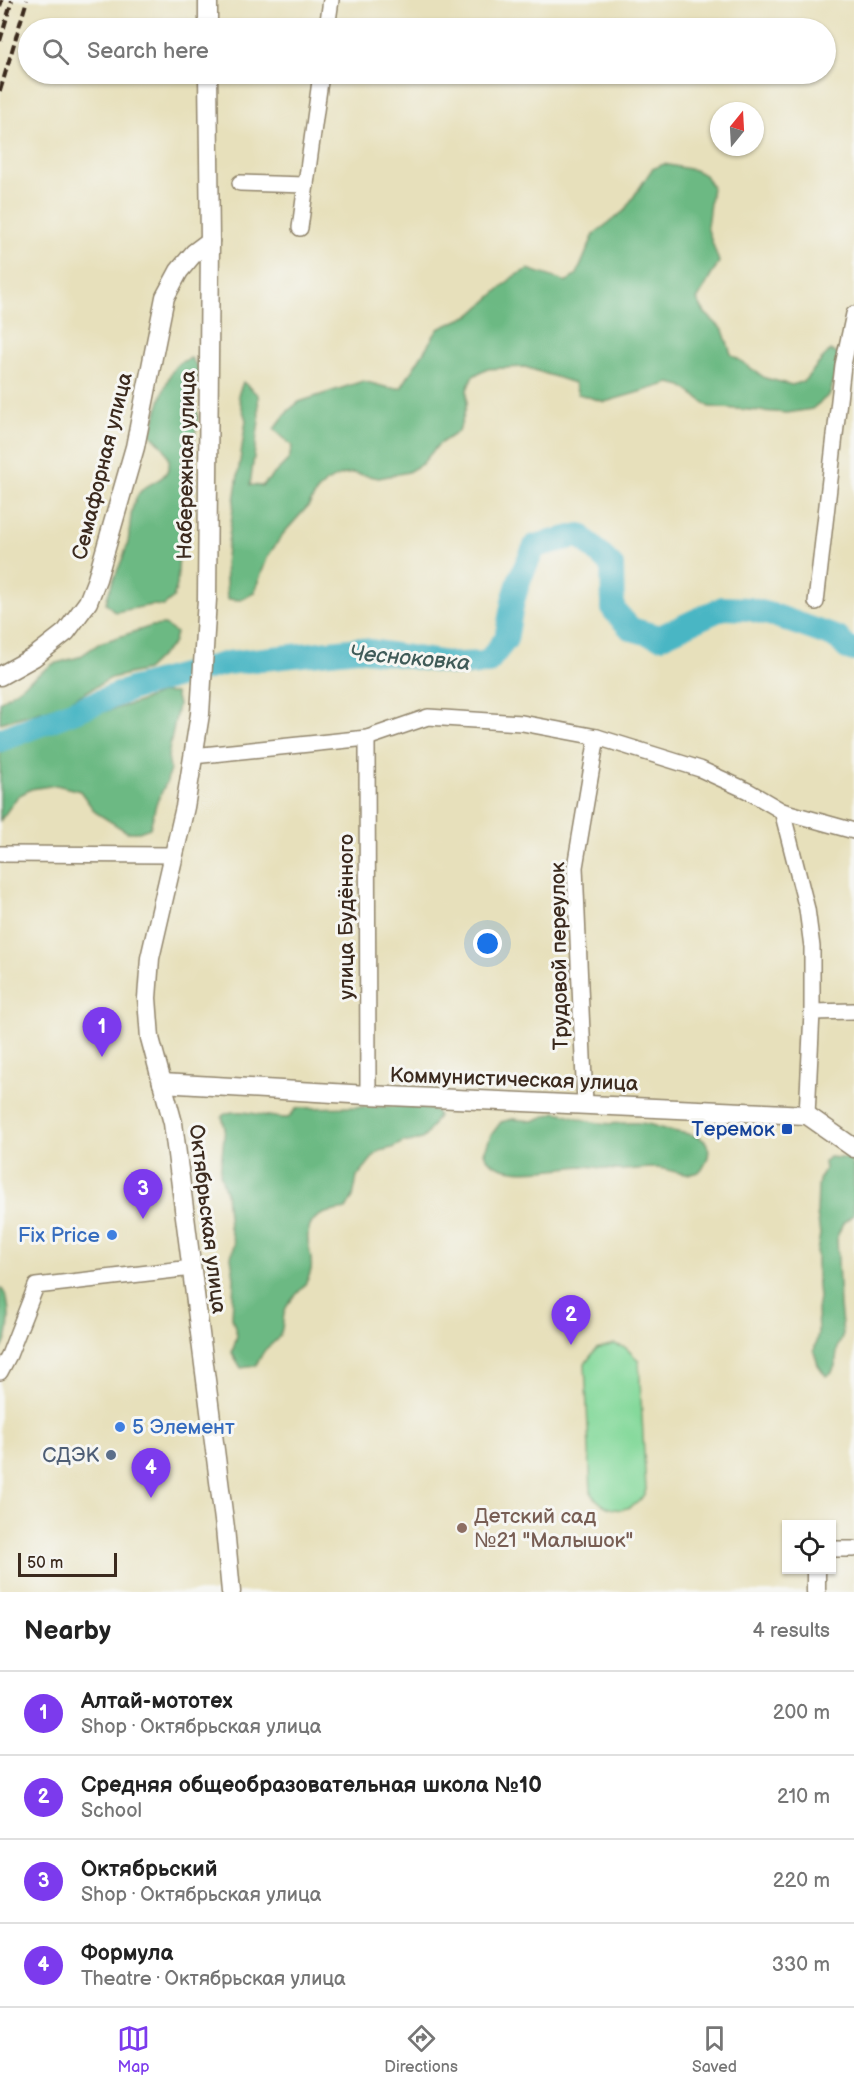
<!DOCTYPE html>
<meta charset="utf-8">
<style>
body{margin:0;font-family:"Balsamiq Sans",sans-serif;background:#f2f2f2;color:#222}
.controls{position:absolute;right:18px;bottom:18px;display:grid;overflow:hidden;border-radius:0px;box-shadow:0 2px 4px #0004}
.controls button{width:54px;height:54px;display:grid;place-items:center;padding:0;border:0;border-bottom:2px solid #e0e0e0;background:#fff;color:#222;font:30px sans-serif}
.compass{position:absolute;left:710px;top:102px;width:54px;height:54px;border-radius:50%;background:#fff;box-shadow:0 2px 4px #0004;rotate:18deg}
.scale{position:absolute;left:18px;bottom:15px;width:99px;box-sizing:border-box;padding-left:6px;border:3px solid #3b2a1e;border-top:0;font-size:16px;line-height:21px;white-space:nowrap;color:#3b2a1e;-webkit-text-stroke:4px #f6f6f2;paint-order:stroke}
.you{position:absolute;left:488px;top:944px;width:21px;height:21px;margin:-15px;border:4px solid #fff;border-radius:50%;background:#1a73e8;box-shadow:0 0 0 9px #1a73e833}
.badge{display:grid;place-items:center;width:39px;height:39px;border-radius:50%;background:#7c3aed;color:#fff;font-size:20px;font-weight:700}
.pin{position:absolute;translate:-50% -50px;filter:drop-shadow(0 2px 3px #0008)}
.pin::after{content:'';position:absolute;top:32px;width:21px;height:18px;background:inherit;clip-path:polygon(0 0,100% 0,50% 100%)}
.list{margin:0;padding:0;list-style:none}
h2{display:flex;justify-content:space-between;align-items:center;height:78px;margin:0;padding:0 24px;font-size:26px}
h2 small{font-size:20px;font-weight:400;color:#767676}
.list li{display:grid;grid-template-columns:39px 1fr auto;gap:18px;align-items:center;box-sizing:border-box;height:84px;padding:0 24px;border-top:2px solid #e0e0e0}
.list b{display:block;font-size:22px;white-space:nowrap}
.list p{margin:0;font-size:20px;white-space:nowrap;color:#767676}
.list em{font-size:20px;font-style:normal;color:#767676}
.icon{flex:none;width:33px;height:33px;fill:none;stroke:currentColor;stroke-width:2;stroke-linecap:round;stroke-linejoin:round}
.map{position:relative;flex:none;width:854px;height:1592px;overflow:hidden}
.search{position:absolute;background:#fff;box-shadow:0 2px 4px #0004;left:18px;right:18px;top:18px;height:66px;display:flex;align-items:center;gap:15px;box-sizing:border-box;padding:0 21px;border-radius:33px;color:#767676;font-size:22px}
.sheet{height:414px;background:#fff}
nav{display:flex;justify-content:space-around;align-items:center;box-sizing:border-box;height:84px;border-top:2px solid #e0e0e0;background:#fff;font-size:16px;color:#767676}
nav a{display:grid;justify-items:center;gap:3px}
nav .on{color:#7c3aed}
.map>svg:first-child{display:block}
.green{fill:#85d99b;stroke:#60825c;stroke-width:1.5}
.forest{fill:#6cb983;stroke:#547250;stroke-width:1.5}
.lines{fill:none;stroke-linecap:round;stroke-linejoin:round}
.river{stroke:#49b6c4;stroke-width:24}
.minor-casing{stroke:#91856c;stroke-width:18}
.tertiary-casing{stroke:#91856c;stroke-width:21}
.minor{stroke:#fff;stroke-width:15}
.tertiary{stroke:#fff;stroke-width:18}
.rail{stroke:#3b2a1e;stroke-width:4;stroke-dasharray:9 4.5;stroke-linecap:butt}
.transit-dot{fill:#1a4fb4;stroke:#f6f6f2;stroke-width:2}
.shop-dot{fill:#3f7fe0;stroke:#f6f6f2;stroke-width:2}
.service-dot{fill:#5c6f8a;stroke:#f6f6f2;stroke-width:2}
.education-dot{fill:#8d6e63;stroke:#f6f6f2;stroke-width:2}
.labels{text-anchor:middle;stroke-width:6;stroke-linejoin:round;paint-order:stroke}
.street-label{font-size:21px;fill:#3b2a1e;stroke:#f6f6f2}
.transit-label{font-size:21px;fill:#164399;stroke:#f6f6f2;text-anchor:end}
.shop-label{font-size:21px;fill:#366cbe;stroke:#f6f6f2;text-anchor:end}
.service-label{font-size:21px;fill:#4e5e75;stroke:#f6f6f2;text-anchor:end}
.education-label{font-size:21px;fill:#785e54;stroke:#f6f6f2;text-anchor:start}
.water-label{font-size:22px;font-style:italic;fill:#405b58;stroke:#f6f6f2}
</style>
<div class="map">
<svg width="854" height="1592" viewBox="0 0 854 1592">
<rect width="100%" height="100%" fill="#f6f6f2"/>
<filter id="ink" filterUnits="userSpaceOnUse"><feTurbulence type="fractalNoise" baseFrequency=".0167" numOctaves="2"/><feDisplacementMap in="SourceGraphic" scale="12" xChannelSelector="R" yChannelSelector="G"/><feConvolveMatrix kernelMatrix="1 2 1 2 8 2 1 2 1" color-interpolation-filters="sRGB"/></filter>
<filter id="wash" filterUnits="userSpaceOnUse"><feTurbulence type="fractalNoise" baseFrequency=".008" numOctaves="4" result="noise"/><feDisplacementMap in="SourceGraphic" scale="24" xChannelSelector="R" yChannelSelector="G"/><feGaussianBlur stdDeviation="1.35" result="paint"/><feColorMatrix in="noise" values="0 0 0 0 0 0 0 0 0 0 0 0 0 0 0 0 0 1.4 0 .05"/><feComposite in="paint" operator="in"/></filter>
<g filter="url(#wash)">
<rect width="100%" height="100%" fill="#e7e0bb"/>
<path class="green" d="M614,1344L626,1348L639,1361L646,1490C636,1515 605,1516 591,1492L585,1364L596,1349Z"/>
<g class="forest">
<path d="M664,164L694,170L705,175L712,187L707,227L719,262L697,300L705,313L723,330L731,354L765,378L792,385L804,381L830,350L840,356L830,394L812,409L787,413L710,407L682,386L670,383L605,402L578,394L574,383L525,367L485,369L472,377L467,390V404L459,431L438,445L422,464L408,472L379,478L353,473L341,475L326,482L316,493L309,505L283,534L268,556L254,593L241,600L227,599L225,563L246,420L238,395L243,382L258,395L259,421L250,485L262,486L289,459L292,446L274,429L289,410L299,402L363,381L389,388H401L438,329L472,314L514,276L528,269L567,282L577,274L594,234L624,211L652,169Z"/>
<path d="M191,358L199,369L198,382L194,393L198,418L182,506L177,585L173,598L164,606L152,605L115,612L106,603C110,582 123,563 128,542C131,525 129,506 140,492C149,481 166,482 169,465C171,452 159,443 151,434C155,418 166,373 178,364C182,361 187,360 191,358Z"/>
<path d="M165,625L176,633L173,644L146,670L111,678L65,704L0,723V702L53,664L79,657L100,643L152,626Z"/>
<path d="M161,693H175L178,705L168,756L170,769L167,781L156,804L150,828L139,832H127L95,812L80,791L56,785L31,789L18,796L0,821V752L37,733L62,727L84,717L136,703Z"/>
<path d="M410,1106L436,1111L438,1116L427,1134L422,1139L409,1142H403L392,1148L380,1151L375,1155L357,1177L353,1197L346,1209C336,1211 320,1212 313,1221C301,1238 314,1253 311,1270C307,1288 294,1294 286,1308C282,1316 284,1327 280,1335C277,1341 272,1343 267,1348C261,1353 260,1361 255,1366L241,1368L232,1353L237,1335L232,1317L234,1278L231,1257L234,1244L229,1227L226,1193L220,1173L225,1128L222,1116C236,1105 268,1119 288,1118L296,1109L302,1108Z"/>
<path d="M556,1112C571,1114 585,1122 600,1123C614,1125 627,1122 641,1123C652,1124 661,1129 672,1131C688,1134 716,1135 707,1160C704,1166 703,1171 696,1173C682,1177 669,1168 656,1168C643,1168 631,1170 619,1170C607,1170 595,1166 583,1166C559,1167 496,1182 484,1153L491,1135L501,1122L513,1119L533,1121Z"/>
<path d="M829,1157L850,1159L854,1169V1214L843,1223L837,1237L840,1306L843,1334L838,1346L835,1366L832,1372L826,1376L818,1365L814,1352L818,1333L817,1310L819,1297L817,1277V1252L820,1234L817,1214L818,1187L819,1180L825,1169L824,1162Z"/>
<path d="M0,1287C13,1299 11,1339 0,1351Z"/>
</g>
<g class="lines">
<path class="river" d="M0,740L134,688L227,663L358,649L455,664L487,663L506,639L513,601L520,578L535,546L580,535L612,566L613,609L631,629L660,637L723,608L749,609L776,616L838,638L847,648L854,650"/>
</g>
</g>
<g filter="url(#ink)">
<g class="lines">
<defs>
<g id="minor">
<path d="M327,28L331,0"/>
<path d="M240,183L306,185"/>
<path d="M300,228L321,74"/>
<path d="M816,602L843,365L854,314"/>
<path d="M367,738L368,1095"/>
<path d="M193,756L367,738L428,717L522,723L597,737L700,769L748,791L782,811L854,831"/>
<path d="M782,811L807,909L812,947V1012L807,1115"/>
<path d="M0,854L174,855"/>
<path d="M812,1012L854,1011"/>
<path d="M585,1104L575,867L597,737"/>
<path d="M0,1372L9,1355L36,1286L192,1268"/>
<path d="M832,1549H854"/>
</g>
<g id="tertiary">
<path d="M208,0V28"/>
<path d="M208,74L210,241L207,599L200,714L185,807L150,958L147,998L150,1038L173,1123L225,1528L231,1592"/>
<path d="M0,676L34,657L66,632L88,602L97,579L135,447L165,297L179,271L194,253L210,241"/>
<path d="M162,1083L368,1095L807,1115L854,1148"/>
<path d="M816,1570V1592"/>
</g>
</defs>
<use href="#minor" class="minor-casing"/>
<use href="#tertiary" class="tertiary-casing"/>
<use href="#minor" class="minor"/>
<use href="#tertiary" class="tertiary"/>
<g class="rail">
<path d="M0,6L2,0"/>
<path d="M0,41L12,0"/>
<path d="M0,91L27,0"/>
</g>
</g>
</g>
<rect class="transit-dot" x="781" y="1123" width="12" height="12" rx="3"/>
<g class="shop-dot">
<circle cx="112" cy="1235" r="6"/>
<circle cx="120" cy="1427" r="6"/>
</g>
<circle class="service-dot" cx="111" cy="1455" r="6"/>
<circle class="education-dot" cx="462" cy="1528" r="6"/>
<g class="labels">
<g class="street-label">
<text transform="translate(186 465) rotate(-89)" y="7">Набережная улица</text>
<text transform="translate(102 466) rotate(-76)" y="7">Семафорная улица</text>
<text transform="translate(346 917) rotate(-90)" y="7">улица Будённого</text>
<text transform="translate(559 956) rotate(-91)" y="7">Трудовой переулок</text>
<text transform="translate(514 1079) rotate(2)" y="7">Коммунистическая улица</text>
<text transform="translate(208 1219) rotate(83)" y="7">Октябрьская улица</text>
</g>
<g class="transit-label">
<text x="775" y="1136">Теремок</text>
</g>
<g class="shop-label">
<text x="100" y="1242">Fix Price</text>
<text x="132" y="1434" text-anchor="start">5 Элемент</text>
</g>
<g class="service-label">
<text x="99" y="1462">СДЭК</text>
</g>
<g class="education-label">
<text x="474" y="1523">Детский сад<tspan x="474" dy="24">№21 "Малышок"</tspan></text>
</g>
<g class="water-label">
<text transform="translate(410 657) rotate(5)" y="8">Чесноковка</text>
</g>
</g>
</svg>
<div class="controls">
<button><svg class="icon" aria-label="locate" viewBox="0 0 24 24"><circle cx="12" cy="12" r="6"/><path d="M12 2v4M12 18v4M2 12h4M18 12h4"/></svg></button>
</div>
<svg class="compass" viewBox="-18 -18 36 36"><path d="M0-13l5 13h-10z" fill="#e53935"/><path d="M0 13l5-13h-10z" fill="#767676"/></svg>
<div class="scale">50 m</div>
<div class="you"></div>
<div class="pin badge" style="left:102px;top:1057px">1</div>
<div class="pin badge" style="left:571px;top:1345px">2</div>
<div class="pin badge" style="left:143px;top:1219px">3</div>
<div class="pin badge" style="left:151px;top:1498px">4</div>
<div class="search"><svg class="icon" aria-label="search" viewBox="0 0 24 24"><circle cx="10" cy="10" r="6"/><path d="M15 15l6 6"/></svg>Search here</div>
</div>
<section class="sheet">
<h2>Nearby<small>4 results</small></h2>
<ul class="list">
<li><span class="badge">1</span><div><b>Алтай-мототех</b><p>Shop · Октябрьская улица</p></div><em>200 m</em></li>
<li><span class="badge">2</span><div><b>Средняя общеобразовательная школа №10</b><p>School</p></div><em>210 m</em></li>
<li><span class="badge">3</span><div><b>Октябрьский</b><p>Shop · Октябрьская улица</p></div><em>220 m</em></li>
<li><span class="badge">4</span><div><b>Формула</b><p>Theatre · Октябрьская улица</p></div><em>330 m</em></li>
</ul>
</section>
<nav>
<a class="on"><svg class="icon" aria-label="map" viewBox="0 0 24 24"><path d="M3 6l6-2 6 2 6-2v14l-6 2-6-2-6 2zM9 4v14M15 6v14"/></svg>Map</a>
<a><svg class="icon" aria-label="directions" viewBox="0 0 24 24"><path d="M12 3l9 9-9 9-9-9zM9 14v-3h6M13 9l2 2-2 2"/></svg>Directions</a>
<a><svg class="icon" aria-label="saved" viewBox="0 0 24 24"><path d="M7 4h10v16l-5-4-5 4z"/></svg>Saved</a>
</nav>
